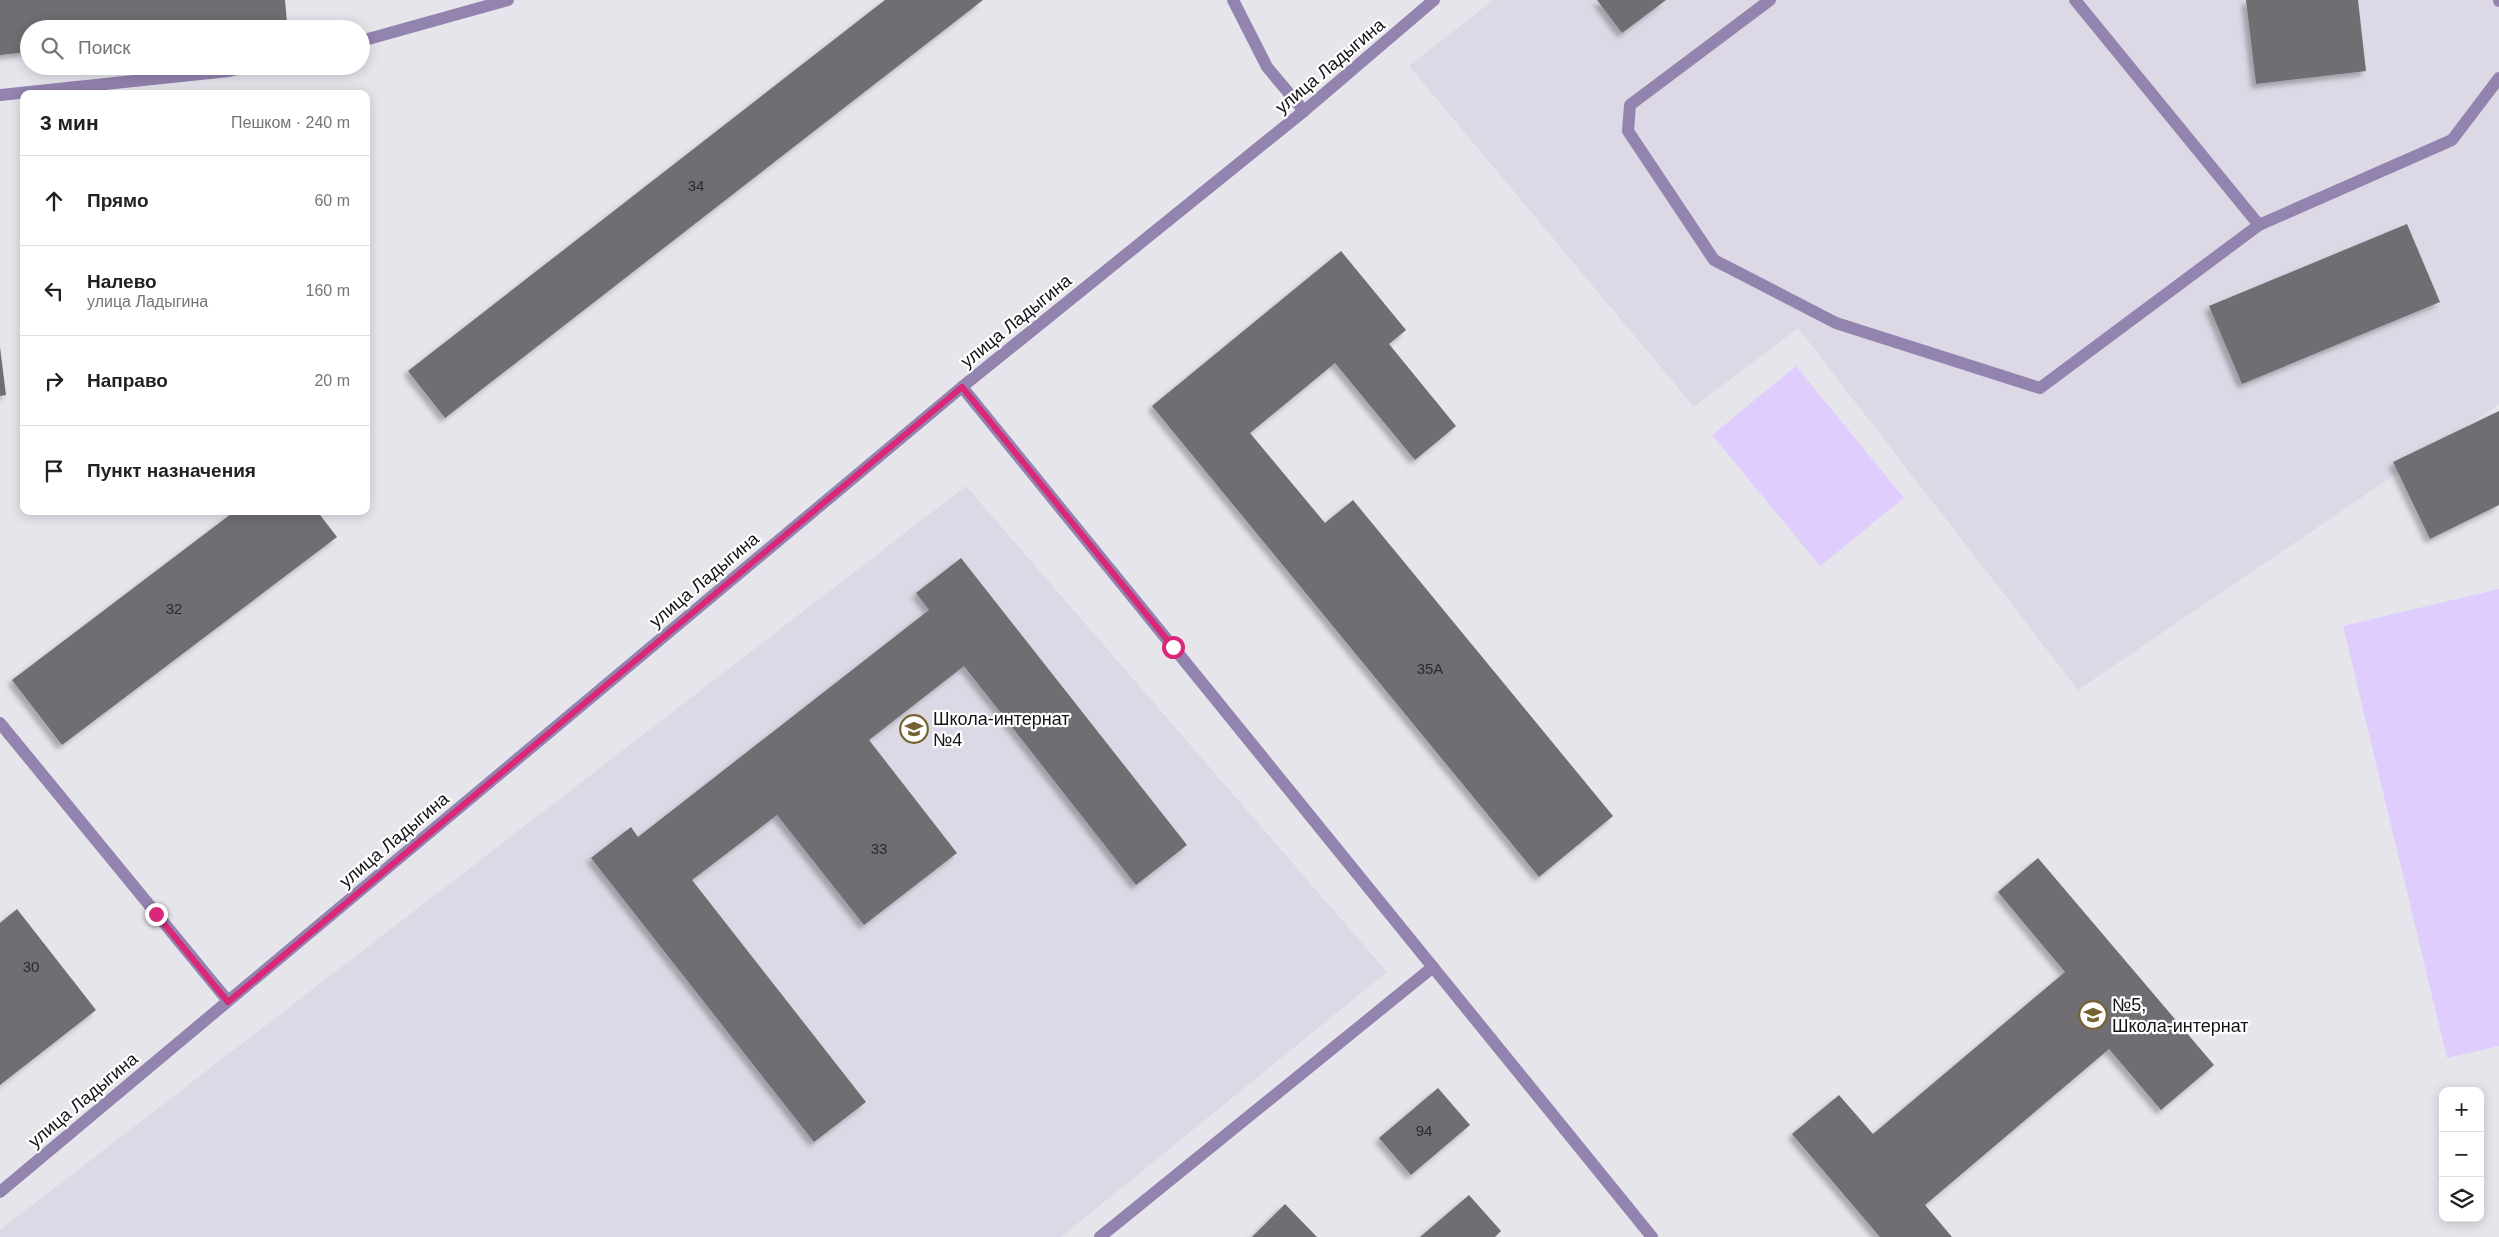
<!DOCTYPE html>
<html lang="ru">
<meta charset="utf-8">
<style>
body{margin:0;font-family:Arial,sans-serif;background:#f2f2f2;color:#202124}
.controls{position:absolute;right:15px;bottom:15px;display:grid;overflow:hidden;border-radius:10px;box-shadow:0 2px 12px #0003}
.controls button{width:45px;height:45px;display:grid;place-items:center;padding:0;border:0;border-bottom:1px solid #e0e0e0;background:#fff;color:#202124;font:25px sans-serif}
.stop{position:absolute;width:15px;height:15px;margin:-11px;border:4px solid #db2777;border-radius:50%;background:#fff}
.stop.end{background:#db2777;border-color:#fff;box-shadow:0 1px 5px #0008}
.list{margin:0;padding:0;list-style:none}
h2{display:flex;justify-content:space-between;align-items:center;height:65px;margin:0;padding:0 20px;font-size:21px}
h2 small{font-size:16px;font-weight:400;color:#757577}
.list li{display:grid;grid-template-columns:32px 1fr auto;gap:15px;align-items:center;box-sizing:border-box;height:90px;padding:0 20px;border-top:1px solid #e0e0e0}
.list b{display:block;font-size:19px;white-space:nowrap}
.list p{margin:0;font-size:16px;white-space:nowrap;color:#757577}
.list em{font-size:16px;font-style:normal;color:#757577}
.icon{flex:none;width:28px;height:28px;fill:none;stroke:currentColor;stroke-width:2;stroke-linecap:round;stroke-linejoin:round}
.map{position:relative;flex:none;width:2499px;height:1237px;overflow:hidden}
.search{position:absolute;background:#fff;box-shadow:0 2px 12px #0003;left:20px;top:20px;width:350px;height:55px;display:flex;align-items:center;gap:12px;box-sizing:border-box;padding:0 18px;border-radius:28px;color:#757577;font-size:19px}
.panel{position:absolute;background:#fff;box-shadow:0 2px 12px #0003;left:20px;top:90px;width:350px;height:425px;border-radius:10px}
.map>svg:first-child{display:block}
.built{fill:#dcd8e5}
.green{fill:#dfcefd}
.building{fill:#706e73;filter:url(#shadow)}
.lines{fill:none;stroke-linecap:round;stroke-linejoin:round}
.lane{stroke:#9383af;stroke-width:12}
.street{stroke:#9383af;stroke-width:12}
.route{stroke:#db2777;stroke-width:6}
.labels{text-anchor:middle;stroke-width:4.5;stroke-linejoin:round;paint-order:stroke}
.number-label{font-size:15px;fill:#2b2a2d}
.street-label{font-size:18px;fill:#141316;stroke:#fff}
.poi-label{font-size:18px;fill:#141316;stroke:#fff;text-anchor:start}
</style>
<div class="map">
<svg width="2499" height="1237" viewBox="0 0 2499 1237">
<defs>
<filter id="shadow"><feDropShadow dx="-4.5" dy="4.5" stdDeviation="2.5" flood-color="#0004"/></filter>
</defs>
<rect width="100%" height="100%" fill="#e7e5ec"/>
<g class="built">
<path d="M1493,0H2499V404L2078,690L1798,328L1694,407L1409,66Z"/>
<path d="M966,486L1387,972L1061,1237H0V1230Z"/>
</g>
<g class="green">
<path d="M1796,366L1904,498L1820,566L1712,435Z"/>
<path d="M2499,589V1046L2447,1058L2343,626Z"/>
</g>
<g class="building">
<path d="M0,0H285L287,23L233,29H29V52L0,55Z"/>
<path d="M885,0H983L445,418L408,371Z"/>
<path d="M1597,0H1666L1622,33Z"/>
<path d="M2246,0H2358L2366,71L2256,84Z"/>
<path d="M2407,224L2440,302L2242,384L2209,306Z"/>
<path d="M1341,251L1406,330L1389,344L1456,426L1415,460L1335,363L1250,433L1325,523L1353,500L1613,816L1539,877L1152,406Z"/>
<path d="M0,347L6,395L0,396Z"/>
<path d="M2499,411V505L2430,539L2393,462Z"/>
<path d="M235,511H317L337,537L62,745L12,680Z"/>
<path d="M961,558L1187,845L1136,885L964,666L869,740L957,853L864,925L777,815L692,880L866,1102L814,1142L591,858L631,827L638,837L929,610L916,593Z"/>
<path d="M2038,858L2214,1065L2161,1110L2109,1049L1925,1205L1952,1237H1880L1792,1134L1839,1095L1873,1134L2065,972L1998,892Z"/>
<path d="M17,909L96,1010L0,1085V923Z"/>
<path d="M1438,1088L1470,1125L1411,1175L1379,1138Z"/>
<path d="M1469,1195L1501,1231L1495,1237H1420Z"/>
<path d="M1285,1204L1317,1237H1252Z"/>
</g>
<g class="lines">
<g class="lane">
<path d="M1233,0L1267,67L1304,111"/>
<path d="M1770,0L1630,105L1628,131L1714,260L1836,323L2040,388L2259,225"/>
<path d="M2075,0L2259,225L2452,140L2499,78"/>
<path d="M2499,0V1"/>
<path d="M361,41L508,0"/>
<path d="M0,95L229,71L250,66"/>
<path d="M1100,1237L1433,967"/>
</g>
<g class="street">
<path d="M962,387L1652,1237"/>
<path d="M0,723L228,1001"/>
<path d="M0,1192L962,387L1304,111L1434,0"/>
</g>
</g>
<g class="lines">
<path class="route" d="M156,914L228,1002L962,387L1173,647"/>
</g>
<defs>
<symbol id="school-ring" viewBox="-11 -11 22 22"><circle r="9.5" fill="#fff" stroke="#756432" stroke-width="1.5"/><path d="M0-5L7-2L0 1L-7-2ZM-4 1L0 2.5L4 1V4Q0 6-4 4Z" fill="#756432"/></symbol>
</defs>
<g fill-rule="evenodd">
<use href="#school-ring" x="898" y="713" width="32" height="32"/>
<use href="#school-ring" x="2077" y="999" width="32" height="32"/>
</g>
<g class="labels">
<g class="number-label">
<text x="696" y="191">34</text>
<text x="174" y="614">32</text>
<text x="1430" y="674">35А</text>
<text x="879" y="854">33</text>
<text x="31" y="972">30</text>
<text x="1424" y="1136">94</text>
</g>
<g class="street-label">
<text transform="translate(1330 66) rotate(-40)" y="6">улица Ладыгина</text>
<text transform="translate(1016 321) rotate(-39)" y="6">улица Ладыгина</text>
<text transform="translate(704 580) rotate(-40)" y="6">улица Ладыгина</text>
<text transform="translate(394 840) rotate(-40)" y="6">улица Ладыгина</text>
<text transform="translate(83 1100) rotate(-40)" y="6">улица Ладыгина</text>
</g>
<g class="poi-label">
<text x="933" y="725">Школа-интернат<tspan x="933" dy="21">№4</tspan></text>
<text x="2112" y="1011">№5,<tspan x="2112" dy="21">Школа-интернат</tspan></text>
</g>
</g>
</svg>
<div class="controls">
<button>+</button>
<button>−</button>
<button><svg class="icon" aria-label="layers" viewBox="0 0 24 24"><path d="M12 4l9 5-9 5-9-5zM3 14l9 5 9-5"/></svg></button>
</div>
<div class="stop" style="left:1173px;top:647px"></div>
<div class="stop end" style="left:156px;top:914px"></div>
<div class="search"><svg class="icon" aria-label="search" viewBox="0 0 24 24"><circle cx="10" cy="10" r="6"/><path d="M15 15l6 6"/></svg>Поиск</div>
<section class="panel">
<h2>3 мин<small>Пешком · 240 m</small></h2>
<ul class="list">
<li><svg class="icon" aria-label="ahead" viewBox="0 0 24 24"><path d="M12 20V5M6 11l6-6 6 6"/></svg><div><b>Прямо</b></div><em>60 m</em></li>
<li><svg class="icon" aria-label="left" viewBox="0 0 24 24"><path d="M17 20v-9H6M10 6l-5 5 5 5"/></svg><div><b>Налево</b><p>улица Ладыгина</p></div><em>160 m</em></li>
<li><svg class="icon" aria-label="right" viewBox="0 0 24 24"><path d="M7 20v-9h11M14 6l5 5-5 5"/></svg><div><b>Направо</b></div><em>20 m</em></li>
<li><svg class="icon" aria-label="arrive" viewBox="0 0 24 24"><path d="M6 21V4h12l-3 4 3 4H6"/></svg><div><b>Пункт назначения</b></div></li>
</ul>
</section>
</div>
